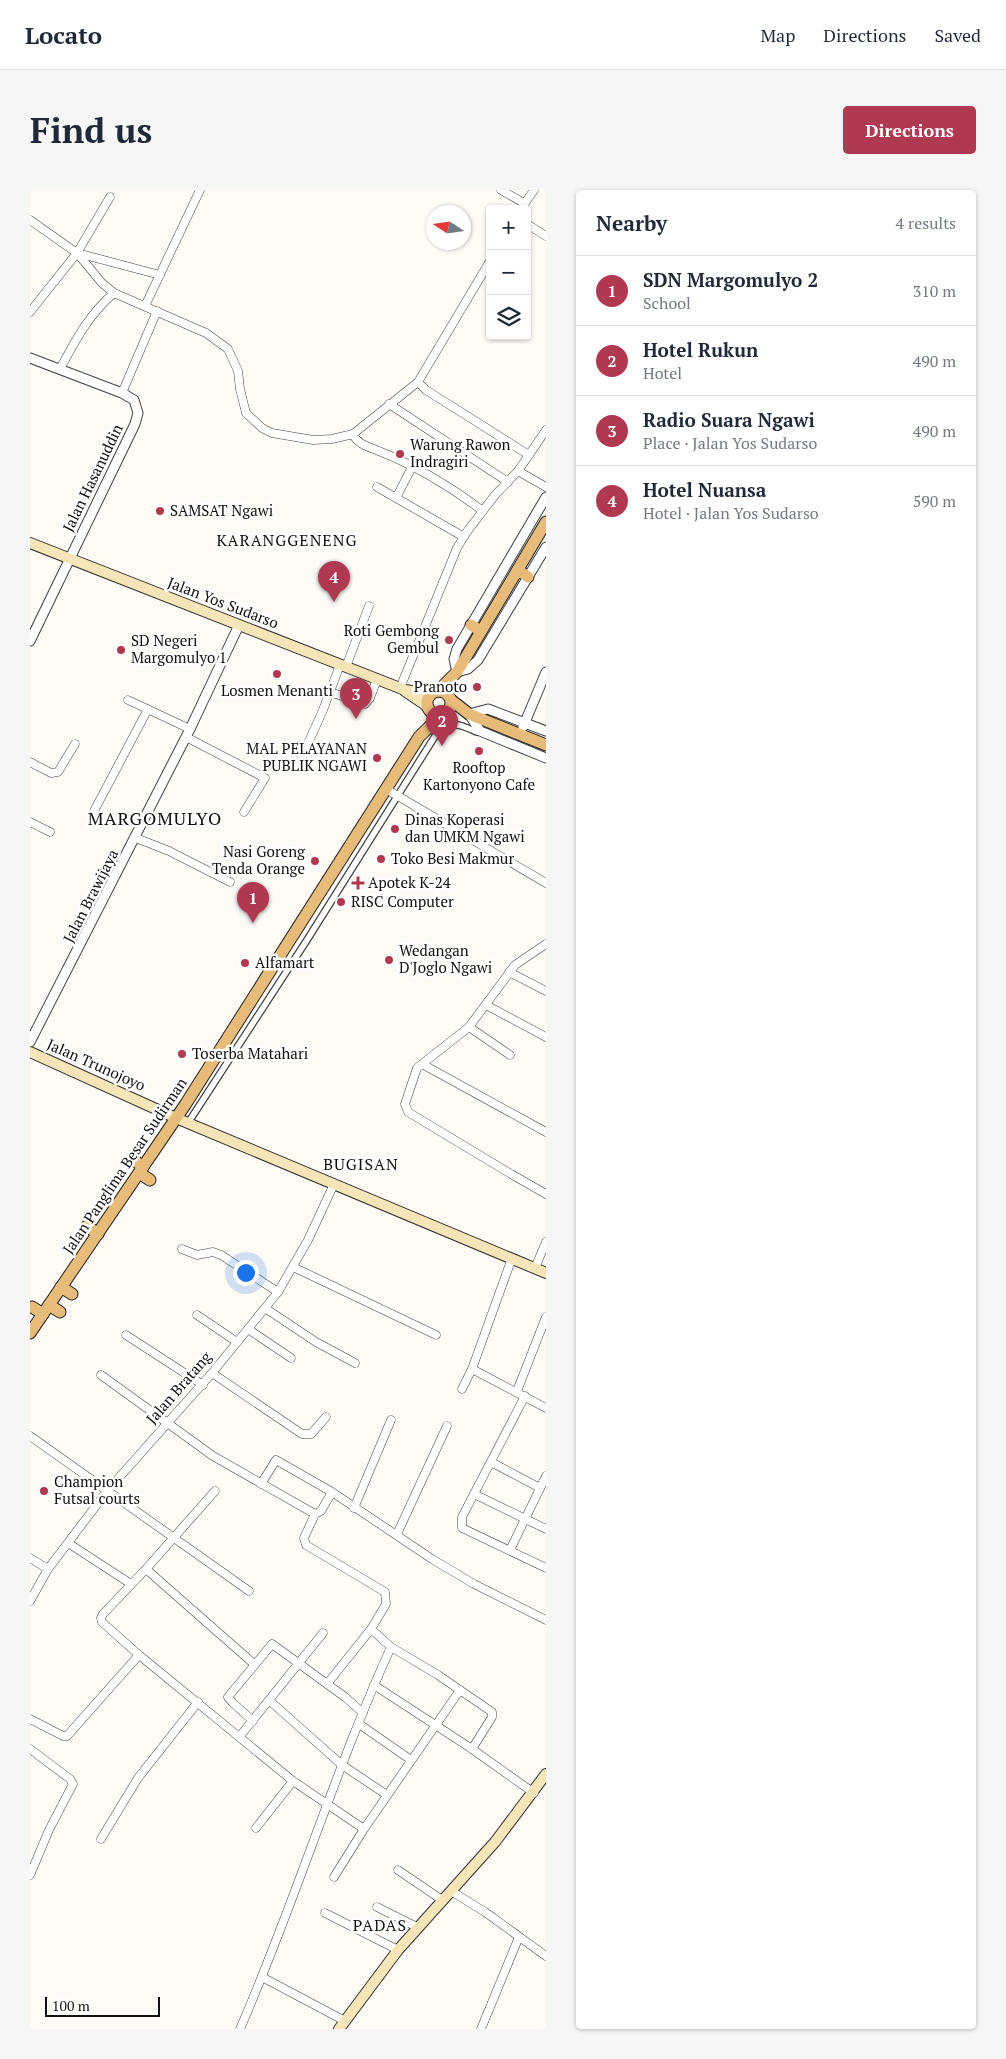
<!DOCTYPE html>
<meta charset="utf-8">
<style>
body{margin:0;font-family:"PT Serif",serif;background:#f6f6f7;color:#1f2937}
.controls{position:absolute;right:15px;top:15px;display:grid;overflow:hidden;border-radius:5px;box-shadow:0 1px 4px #0004}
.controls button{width:45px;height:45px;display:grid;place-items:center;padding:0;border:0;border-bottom:1px solid #e0e1e3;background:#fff;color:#1f2937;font:25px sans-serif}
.compass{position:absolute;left:396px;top:15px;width:45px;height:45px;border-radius:50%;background:#fff;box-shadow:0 1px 4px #0004;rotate:282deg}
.scale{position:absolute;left:15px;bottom:12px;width:115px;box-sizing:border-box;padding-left:5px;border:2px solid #101010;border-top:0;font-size:14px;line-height:18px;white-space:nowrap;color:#101010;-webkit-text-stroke:4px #fff;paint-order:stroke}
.you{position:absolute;left:215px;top:1082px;width:18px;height:18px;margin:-12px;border:4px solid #fff;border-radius:50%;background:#1a73e8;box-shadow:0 0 0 8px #1a73e833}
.badge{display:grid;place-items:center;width:32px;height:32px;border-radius:50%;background:#af3951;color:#fff;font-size:16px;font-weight:700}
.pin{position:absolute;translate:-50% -41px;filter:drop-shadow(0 1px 2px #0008)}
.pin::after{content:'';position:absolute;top:26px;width:18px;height:15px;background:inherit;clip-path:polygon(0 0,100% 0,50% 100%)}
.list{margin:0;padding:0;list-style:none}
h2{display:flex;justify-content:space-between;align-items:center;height:65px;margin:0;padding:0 20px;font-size:21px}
h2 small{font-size:16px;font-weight:400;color:#747a83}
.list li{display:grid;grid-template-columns:32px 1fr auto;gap:15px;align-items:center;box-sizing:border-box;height:70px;padding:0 20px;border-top:1px solid #e0e1e3}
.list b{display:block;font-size:19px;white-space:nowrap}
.list p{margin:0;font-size:16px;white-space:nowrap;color:#747a83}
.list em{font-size:16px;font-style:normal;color:#747a83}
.icon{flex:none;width:28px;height:28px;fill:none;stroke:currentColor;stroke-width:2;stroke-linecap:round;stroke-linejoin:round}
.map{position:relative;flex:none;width:516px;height:1839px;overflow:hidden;border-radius:5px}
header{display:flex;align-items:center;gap:30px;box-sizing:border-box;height:70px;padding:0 25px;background:#fff;border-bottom:1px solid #e0e1e3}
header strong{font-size:24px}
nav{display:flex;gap:28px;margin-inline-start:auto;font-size:18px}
.intro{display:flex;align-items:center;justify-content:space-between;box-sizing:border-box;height:120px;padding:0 30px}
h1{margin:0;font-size:35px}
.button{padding:12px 22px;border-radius:5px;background:#af3951;color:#fff;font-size:18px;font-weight:700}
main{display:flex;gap:30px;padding:0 30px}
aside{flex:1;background:#fff;border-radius:5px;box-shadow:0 1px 4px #0004}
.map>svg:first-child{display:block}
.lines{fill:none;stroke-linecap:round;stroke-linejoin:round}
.pedestrian-casing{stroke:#434343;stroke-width:8}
.minor-casing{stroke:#434343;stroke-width:9}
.tertiary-casing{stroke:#434343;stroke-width:11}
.secondary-casing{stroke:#323232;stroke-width:12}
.primary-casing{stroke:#212121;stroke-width:13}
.pedestrian{stroke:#fff;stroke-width:5.5}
.minor{stroke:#fff;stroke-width:8}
.tertiary{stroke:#fff;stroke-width:9}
.secondary{stroke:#f5e5b8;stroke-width:10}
.primary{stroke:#e7bc7b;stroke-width:11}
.poi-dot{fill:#af3951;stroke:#fff;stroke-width:2}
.labels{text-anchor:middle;stroke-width:5;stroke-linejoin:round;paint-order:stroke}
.poi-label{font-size:15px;fill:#101010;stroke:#fff;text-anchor:start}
.street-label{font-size:15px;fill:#101010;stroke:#fff}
.neighbourhood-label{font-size:16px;letter-spacing:1px;fill:#101010;stroke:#fff}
.quarter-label{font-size:18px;letter-spacing:1px;fill:#101010;stroke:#fff}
</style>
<header>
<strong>Locato</strong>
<nav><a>Map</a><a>Directions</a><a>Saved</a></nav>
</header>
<div class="intro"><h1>Find us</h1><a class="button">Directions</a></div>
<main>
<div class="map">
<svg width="516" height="1839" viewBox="0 0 516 1839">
<rect width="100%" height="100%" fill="#fefaf5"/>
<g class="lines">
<defs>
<path id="pedestrian" d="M158,933L277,750L407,543C419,528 433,536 447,542"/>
<g id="minor">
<path d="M471,0L494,13"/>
<path d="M491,19L504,0"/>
<path d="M0,30L47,63L72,93L84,103L176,143L198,159L208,181L210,199L216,223L232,238L242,243L283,250L302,249L323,244L388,192L460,71"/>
<path d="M497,34L516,46"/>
<path d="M47,63L130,85"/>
<path d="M115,116L170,0"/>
<path d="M0,122L47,63L80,7"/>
<path d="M30,179C45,151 59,124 84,103"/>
<path d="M388,192L396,200L499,265"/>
<path d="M92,203L127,121"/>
<path d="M359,214L478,292"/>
<path d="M323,244C327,255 341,257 351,262C387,276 422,298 453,321"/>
<path d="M488,281L516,297"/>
<path d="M347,297L434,347"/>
<path d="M366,308L382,277"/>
<path d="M316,477L339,416"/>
<path d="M370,498L427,358L436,343L465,305L488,281L516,240"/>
<path d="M300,502L335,514L340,508L347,489"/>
<path d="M98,510L160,539"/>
<path d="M156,547L235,588L214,622"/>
<path d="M271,569L293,520L310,475"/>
<path d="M0,572L21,583L28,582L45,554"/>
<path d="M356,599L516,693"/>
<path d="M64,621L118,519"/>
<path d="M0,632L20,642"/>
<path d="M106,648L139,661L200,692"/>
<path d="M516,754L485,775L439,837L387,878L375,914L378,922L481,984L516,1004"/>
<path d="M479,782L516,801"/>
<path d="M456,815L516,847"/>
<path d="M439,837L480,865"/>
<path d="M392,874L516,942"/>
<path d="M152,1059L167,1065L183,1062L191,1065L248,1102"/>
<path d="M263,1077L406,1145"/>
<path d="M505,1078L516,1052"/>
<path d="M235,1118L286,1152L325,1173"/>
<path d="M167,1125L207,1152"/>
<path d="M218,1139L261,1168"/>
<path d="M96,1145L173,1195"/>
<path d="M442,1179L516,1218"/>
<path d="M182,1183L272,1244H281L296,1227"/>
<path d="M71,1185L183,1266L285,1324L291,1321L302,1302L402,1369L444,1394L516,1430"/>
<path d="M432,1199L442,1179L482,1068"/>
<path d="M487,1201L516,1127"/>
<path d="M495,1206L432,1327V1338L516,1378"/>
<path d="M0,1246L219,1401"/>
<path d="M461,1272L510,1298"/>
<path d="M231,1294L246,1270L302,1302"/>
<path d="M185,1301L116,1379L73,1424L71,1428L72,1432L109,1465L263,1591L334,1639L430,1500"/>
<path d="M444,1304L516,1339"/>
<path d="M324,1318L361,1230"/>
<path d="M285,1324L274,1348L276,1355L355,1402L356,1414L341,1439"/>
<path d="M367,1344L417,1236"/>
<path d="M38,1353L101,1394"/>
<path d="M480,1360L516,1286"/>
<path d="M0,1368L18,1379"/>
<path d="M116,1379L224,1474"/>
<path d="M0,1411L18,1379L78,1300L182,1183L248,1102L278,1050L304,994"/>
<path d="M297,1494L341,1439L361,1457L408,1485L462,1522V1527L442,1559"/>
<path d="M344,1495L442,1559L504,1603"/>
<path d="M240,1511L312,1575L357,1605"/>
<path d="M0,1529L33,1546H37L109,1465"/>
<path d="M223,1531L203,1513L198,1507L242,1454L315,1507L333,1523"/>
<path d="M329,1534L381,1570"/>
<path d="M210,1546L293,1443"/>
<path d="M0,1559L40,1589L43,1594L19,1640L0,1685"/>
<path d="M226,1638L263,1591"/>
<path d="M71,1649L108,1588L168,1512"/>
<path d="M368,1680L412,1710"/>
<path d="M304,1687L334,1639"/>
<path d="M421,1701L455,1722L516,1766"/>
<path d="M347,1717L387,1737"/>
<path d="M295,1723L368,1760"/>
<path d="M232,1787L315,1831"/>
<path d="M210,1839C265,1713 304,1582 361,1457"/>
<path d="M451,1839L489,1747"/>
</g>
<g id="tertiary">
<path d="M0,168L92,203L104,210L108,223L105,234L0,451"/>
<path d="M516,307L427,459L424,469L427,482L438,479L448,470L516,357"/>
<path d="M493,537L516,482"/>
<path d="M516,541L458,519L439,524L450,541L516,568"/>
<path d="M0,852L160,539L209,435"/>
</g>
<g id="secondary">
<path d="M0,353L375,500L402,504"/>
<path d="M375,501L397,516"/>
<path d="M0,862L146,928L516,1083"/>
<path d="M309,1839L368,1760L465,1652L516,1584"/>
</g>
<g id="primary">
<path d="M488,380L498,387"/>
<path d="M441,435L451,441"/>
<circle cx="409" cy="513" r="12"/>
<path d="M408,501L427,482L516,332"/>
<path d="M421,510L439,524L516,555"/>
<path d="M103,969L113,977"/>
<path d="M109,983L120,990"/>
<path d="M57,1036L68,1044"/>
<path d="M31,1097L42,1104"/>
<path d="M19,1115L30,1122"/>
<path d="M2,1117L13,1124"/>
<path d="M0,1143L155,915L389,547L411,525"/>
</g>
</defs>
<use href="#pedestrian" class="pedestrian-casing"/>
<use href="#minor" class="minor-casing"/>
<use href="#tertiary" class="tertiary-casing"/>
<use href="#secondary" class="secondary-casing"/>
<use href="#primary" class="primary-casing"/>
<use href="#pedestrian" class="pedestrian"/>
<use href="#minor" class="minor"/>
<use href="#tertiary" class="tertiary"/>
<use href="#secondary" class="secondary"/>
<use href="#primary" class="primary"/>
</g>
<g class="poi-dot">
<circle cx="370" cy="264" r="5"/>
<circle cx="130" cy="321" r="5"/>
<circle cx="419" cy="450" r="5"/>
<circle cx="91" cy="460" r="5"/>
<circle cx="247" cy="484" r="5"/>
<circle cx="447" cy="497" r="5"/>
<circle cx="449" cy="561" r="5"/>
<circle cx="347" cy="568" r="5"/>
<circle cx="365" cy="639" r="5"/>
<circle cx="351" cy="669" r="5"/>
<circle cx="285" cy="671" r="5"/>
<path d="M325.5 685.5h5v5h5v5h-5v5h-5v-5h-5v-5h5z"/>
<circle cx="311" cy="712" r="5"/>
<circle cx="359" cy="770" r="5"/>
<circle cx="215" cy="773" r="5"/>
<circle cx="152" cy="864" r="5"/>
<circle cx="14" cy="1301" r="5"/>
</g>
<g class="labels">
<g class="poi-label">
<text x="380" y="260">Warung Rawon<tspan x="380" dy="17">Indragiri</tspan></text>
<text x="140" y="326">SAMSAT Ngawi</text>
<text x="409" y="446" text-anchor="end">Roti Gembong<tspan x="409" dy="17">Gembul</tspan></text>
<text x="101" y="456">SD Negeri<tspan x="101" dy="17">Margomulyo 1</tspan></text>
<text x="437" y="502" text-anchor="end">Pranoto</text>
<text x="247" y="506" text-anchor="middle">Losmen Menanti</text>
<text x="337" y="564" text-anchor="end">MAL PELAYANAN<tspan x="337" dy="17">PUBLIK NGAWI</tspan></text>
<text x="449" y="583" text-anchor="middle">Rooftop<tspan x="449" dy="17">Kartonyono Cafe</tspan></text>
<text x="375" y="635">Dinas Koperasi<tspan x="375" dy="17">dan UMKM Ngawi</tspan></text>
<text x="275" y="667" text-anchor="end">Nasi Goreng<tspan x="275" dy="17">Tenda Orange</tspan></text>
<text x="361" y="674">Toko Besi Makmur</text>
<text x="338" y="698">Apotek K-24</text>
<text x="321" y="717">RISC Computer</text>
<text x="369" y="766">Wedangan<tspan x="369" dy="17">D'Joglo Ngawi</tspan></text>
<text x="225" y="778">Alfamart</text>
<text x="162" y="869">Toserba Matahari</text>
<text x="24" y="1297">Champion<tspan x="24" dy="17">Futsal courts</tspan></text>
</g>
<g class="street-label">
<text transform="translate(63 288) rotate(-64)" y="5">Jalan Hasanuddin</text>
<text transform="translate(193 413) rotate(21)" y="5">Jalan Yos Sudarso</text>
<text transform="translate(61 706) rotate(-63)" y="5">Jalan Brawijaya</text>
<text transform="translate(66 875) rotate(24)" y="5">Jalan Trunojoyo</text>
<text transform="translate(95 976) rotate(-56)" y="5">Jalan Panglima Besar Sudirman</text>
<text transform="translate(149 1198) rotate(-49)" y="5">Jalan Bratang</text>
</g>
<g class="neighbourhood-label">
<text x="257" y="356">KARANGGENENG</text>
<text x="331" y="980">BUGISAN</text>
<text x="350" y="1741">PADAS</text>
</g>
<g class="quarter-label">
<text x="125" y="635">MARGOMULYO</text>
</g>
</g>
</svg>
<div class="controls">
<button>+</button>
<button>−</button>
<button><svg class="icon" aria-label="layers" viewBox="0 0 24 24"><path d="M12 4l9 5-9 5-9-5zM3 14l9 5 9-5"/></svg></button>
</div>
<svg class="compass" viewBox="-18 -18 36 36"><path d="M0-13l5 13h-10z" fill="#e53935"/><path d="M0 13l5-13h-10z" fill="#747a83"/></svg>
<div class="scale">100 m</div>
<div class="you"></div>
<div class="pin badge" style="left:223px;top:733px">1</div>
<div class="pin badge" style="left:412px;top:556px">2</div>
<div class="pin badge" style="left:326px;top:529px">3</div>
<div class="pin badge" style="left:304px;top:412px">4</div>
</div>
<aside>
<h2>Nearby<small>4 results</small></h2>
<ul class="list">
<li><span class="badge">1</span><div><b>SDN Margomulyo 2</b><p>School</p></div><em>310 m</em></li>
<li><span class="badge">2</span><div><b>Hotel Rukun</b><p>Hotel</p></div><em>490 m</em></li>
<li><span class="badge">3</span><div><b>Radio Suara Ngawi</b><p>Place · Jalan Yos Sudarso</p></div><em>490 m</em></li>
<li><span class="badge">4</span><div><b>Hotel Nuansa</b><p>Hotel · Jalan Yos Sudarso</p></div><em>590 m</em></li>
</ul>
</aside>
</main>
